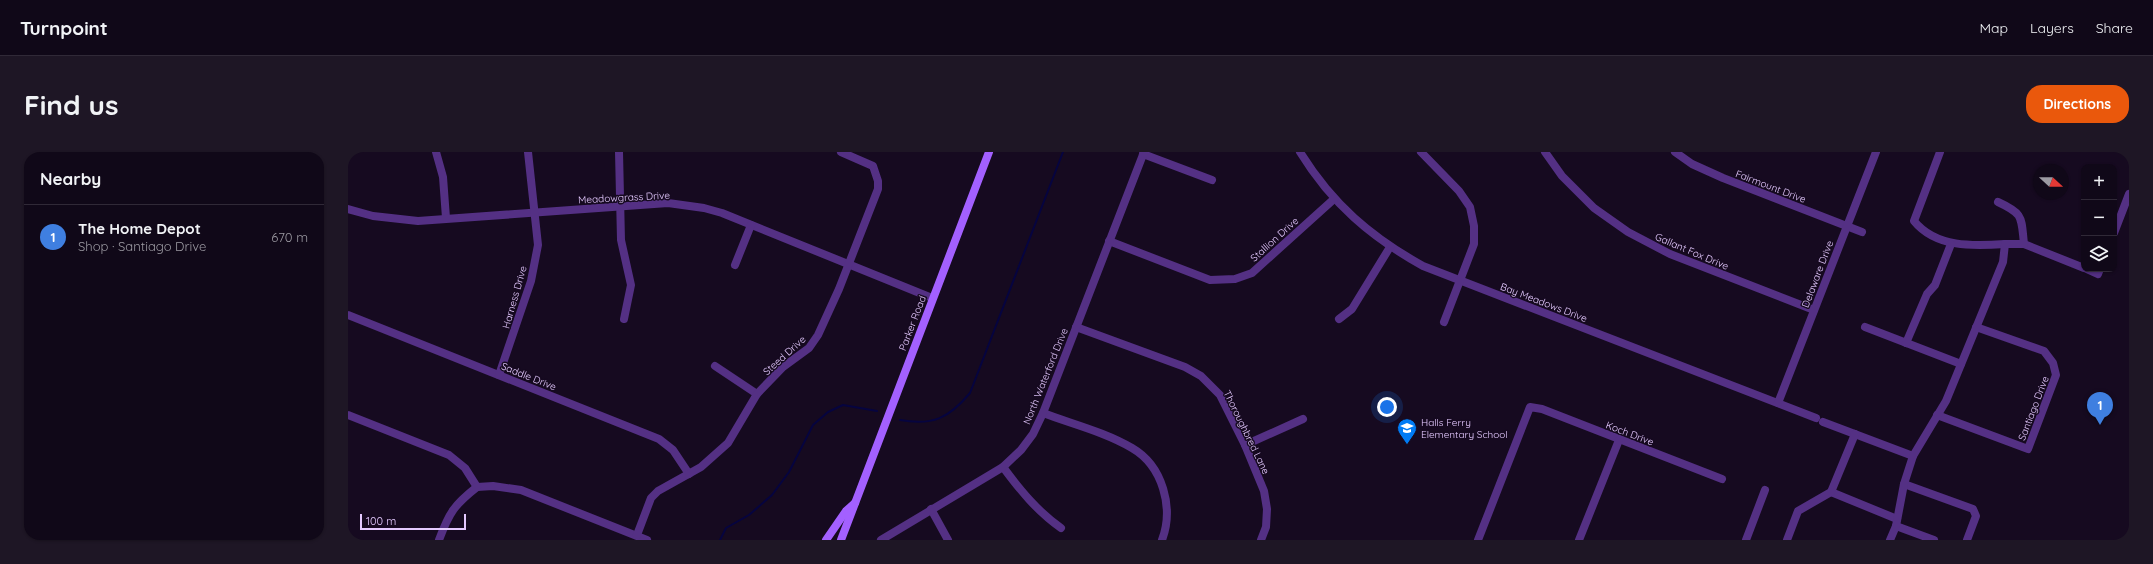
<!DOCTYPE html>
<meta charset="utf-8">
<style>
body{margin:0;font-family:Quicksand,sans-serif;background:#1e1625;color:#f1f3f6}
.controls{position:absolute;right:12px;top:12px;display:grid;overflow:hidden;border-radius:8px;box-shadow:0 1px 3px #0004}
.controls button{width:36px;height:36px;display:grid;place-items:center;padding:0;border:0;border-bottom:1px solid #302937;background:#100818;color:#f1f3f6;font:20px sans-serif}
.compass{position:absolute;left:1685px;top:12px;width:36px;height:36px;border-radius:50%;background:#100818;box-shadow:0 1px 3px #0004;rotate:111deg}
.scale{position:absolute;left:12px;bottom:10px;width:106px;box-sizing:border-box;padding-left:4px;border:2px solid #e4c9ff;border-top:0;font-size:11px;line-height:14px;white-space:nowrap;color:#e4c9ff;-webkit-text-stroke:3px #160a20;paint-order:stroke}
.you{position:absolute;left:1039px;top:255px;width:14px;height:14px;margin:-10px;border:3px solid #fff;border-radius:50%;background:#1a73e8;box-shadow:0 0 0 6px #1a73e833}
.badge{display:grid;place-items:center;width:26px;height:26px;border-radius:50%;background:#ea580c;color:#fff;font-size:13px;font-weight:700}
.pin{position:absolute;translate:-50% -33px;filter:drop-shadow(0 1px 2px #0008)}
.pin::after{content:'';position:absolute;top:21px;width:14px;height:12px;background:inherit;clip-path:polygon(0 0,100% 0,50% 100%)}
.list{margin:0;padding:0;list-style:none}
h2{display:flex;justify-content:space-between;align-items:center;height:52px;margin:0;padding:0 16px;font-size:17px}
h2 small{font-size:13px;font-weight:400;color:#9c9aa2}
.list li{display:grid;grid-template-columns:26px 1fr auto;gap:12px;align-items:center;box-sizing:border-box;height:64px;padding:0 16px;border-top:1px solid #302937}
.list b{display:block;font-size:15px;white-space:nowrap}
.list p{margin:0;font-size:13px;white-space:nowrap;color:#9c9aa2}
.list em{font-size:13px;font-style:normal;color:#9c9aa2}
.icon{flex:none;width:22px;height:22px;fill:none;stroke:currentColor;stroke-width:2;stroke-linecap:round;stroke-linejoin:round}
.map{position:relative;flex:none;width:1781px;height:388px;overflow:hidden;border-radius:16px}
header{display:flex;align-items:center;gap:24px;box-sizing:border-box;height:56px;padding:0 20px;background:#100818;border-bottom:1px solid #302937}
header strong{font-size:19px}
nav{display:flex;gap:22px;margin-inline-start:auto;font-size:14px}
.intro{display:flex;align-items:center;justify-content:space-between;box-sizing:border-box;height:96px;padding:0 24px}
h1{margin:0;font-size:28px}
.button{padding:10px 18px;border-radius:16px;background:#ea580c;color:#fff;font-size:14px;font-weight:700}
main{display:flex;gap:24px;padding:0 24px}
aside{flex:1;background:#100818;border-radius:16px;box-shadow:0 1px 3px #0004}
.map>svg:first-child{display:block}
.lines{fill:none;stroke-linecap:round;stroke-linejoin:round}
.stream{stroke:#06043f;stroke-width:2}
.minor{stroke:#543084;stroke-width:8}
.tertiary{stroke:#543084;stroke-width:8}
.secondary{stroke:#a360ff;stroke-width:8}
.labels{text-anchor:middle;stroke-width:3;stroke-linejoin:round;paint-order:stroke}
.street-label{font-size:10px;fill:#e4c9ff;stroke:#160a20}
.poi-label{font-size:10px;fill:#e4c9ff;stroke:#160a20;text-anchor:start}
</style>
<header>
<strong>Turnpoint</strong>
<nav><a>Map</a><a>Layers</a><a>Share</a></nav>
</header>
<div class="intro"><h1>Find us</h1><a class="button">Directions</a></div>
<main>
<aside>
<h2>Nearby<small></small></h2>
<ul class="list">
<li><span class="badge" style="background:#3f7fe0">1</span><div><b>The Home Depot</b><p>Shop · Santiago Drive</p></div><em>670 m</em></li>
</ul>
</aside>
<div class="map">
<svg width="1781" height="388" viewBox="0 0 1781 388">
<rect width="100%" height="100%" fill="#160a20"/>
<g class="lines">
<g class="stream">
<path d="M552,268C585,274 601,266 622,241L715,0"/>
<path d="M372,388L378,376L401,363L424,343L441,320L465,273L480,260L495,253L529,259"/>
</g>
<g class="minor">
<path d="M88,0L95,25L98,66"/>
<path d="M271,0L273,88L283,133L276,167"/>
<path d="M952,0C984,52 1023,85 1075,114L1468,266"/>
<path d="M1073,0L1111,39L1122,55L1126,74V92L1096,170"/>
<path d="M1197,0L1214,24L1246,56L1280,80L1322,102L1466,158"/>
<path d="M1327,0L1344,12L1375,26L1514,80"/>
<path d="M1592,0L1566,69C1588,96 1625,94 1657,92"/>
<path d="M795,2L864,28"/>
<path d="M1650,50C1676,62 1673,65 1676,92L1736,116"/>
<path d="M0,57L25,64L70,69L320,51L356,56L374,61L584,146"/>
<path d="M1766,81L1781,42"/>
<path d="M761,89L862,128L887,127L904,121L986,47"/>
<path d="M387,113L403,73"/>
<path d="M1739,117L1750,122L1752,117"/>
<path d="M0,163L311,287L325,298L341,322"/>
<path d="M991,167L1004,157L1042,95"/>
<path d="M728,175L837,215L853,224L872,243L897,293L916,339L919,357L918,375L913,388"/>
<path d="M1517,175L1613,212"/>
<path d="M1558,191L1579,142L1587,133L1603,92"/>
<path d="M367,214L409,242"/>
<path d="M151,223L183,129L190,93L180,0"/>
<path d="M1430,251L1528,0"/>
<path d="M695,261C724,272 757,280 784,296C815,314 826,356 814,388"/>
<path d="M0,263L101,303L117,316L129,335"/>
<path d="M1589,263L1680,297L1708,223L1705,211L1696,199L1628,175"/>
<path d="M1475,270L1565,304"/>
<path d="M897,293L955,267"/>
<path d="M655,315C672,338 689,359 713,376"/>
<path d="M1556,332L1625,357L1628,364L1619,388"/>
<path d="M129,335L145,334L173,338L299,388"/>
<path d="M1483,340L1549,367"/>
<path d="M583,357L600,388"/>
<path d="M1548,374L1586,388"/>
<path d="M289,383L303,346L310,339L353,315L380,291L409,242L435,215L461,196L470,183L491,137L530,37V29L525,14L493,0"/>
<path d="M91,388C101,361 106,353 129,335"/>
<path d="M1130,388L1182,255L1194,257L1374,327"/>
<path d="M1231,388L1271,288"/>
<path d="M1398,388L1417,338"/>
<path d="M1439,388L1450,359L1483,340L1507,282"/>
<path d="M1542,388L1548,374L1556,332L1565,304L1598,249L1655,110L1657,92H1676"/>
</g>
<path class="tertiary" d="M533,388L655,315L673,298L685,282L695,261L796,0"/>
<g class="secondary">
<path d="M478,388L498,359L507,351"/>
<path d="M493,388L641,0"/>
</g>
</g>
<defs>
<symbol id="school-pin" viewBox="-11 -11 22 30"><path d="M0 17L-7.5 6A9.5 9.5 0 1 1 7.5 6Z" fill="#007bf4" stroke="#160a20"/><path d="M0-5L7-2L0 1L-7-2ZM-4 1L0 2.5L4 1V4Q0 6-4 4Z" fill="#fff"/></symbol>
</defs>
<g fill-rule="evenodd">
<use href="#school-pin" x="1048" y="265" width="22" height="30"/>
</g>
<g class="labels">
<g class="street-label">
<text transform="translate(1423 34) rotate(21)" y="4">Fairmount Drive</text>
<text transform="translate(276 45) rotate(-3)" y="4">Meadowgrass Drive</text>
<text transform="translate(926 87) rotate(-42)" y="4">Stallion Drive</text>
<text transform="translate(1344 99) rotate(23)" y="4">Gallant Fox Drive</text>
<text transform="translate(1469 122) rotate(-69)" y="4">Delaware Drive</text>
<text transform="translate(166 145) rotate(-74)" y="4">Harness Drive</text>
<text transform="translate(1196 150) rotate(21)" y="4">Bay Meadows Drive</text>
<text transform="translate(564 171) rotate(-69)" y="4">Parker Road</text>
<text transform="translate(436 203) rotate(-42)" y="4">Steed Drive</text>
<text transform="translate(181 224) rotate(22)" y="4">Saddle Drive</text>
<text transform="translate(697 224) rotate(-68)" y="4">North Waterford Drive</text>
<text transform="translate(1685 256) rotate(-69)" y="4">Santiago Drive</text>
<text transform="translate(899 280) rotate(64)" y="4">Thoroughbred Lane</text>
<text transform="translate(1282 281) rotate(21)" y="4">Koch Drive</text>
</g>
<g class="poi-label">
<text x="1073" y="274">Halls Ferry<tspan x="1073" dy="12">Elementary School</tspan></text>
</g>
</g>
</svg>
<div class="controls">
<button>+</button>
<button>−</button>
<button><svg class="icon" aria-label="layers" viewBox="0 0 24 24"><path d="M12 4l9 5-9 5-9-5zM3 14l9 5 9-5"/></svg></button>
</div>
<svg class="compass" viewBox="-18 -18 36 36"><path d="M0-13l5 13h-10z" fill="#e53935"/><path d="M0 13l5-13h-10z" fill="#9c9aa2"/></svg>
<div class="scale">100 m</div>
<div class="you"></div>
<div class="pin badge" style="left:1752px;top:273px;background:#3f7fe0">1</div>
</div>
</main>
